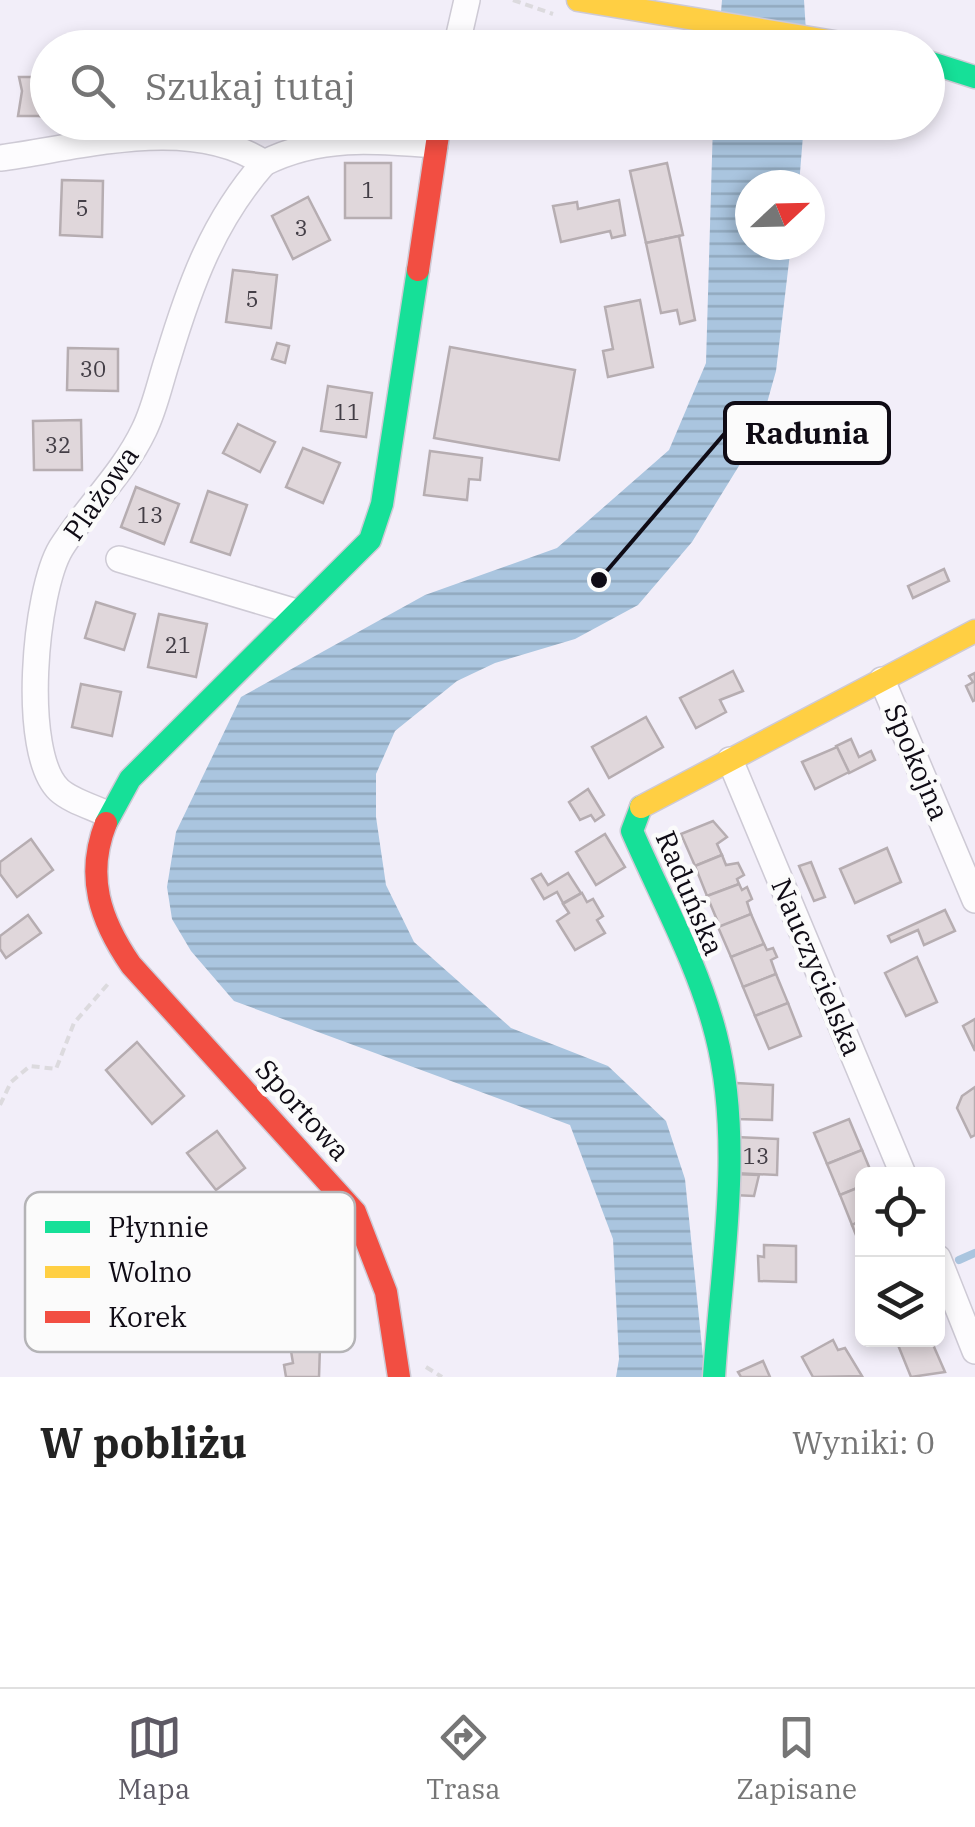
<!DOCTYPE html>
<html lang="pl">
<meta charset="utf-8">
<style>
body{margin:0;font-family:"IBM Plex Serif",serif;background:#f2f2f2;color:#222}
.controls{position:absolute;right:30px;bottom:30px;display:grid;overflow:hidden;border-radius:15px;box-shadow:0 5px 15px #0003}
.controls button{width:90px;height:90px;display:grid;place-items:center;padding:0;border:0;border-bottom:2px solid #e0e0e0;background:#fff;color:#222;font:50px sans-serif}
.compass{position:absolute;left:735px;top:170px;width:90px;height:90px;border-radius:50%;background:#fff;box-shadow:0 5px 15px #0003;rotate:68deg}
.list{margin:0;padding:0;list-style:none}
h2{display:flex;justify-content:space-between;align-items:center;height:130px;margin:0;padding:0 40px;font-size:42px}
h2 small{font-size:32px;font-weight:400;color:#767676}
.icon{flex:none;width:55px;height:55px;fill:none;stroke:currentColor;stroke-width:2;stroke-linecap:round;stroke-linejoin:round}
.map{position:relative;flex:none;width:975px;height:1377px;overflow:hidden}
.search{position:absolute;background:#fff;box-shadow:0 5px 15px #0003;left:30px;right:30px;top:30px;height:110px;display:flex;align-items:center;gap:25px;box-sizing:border-box;padding:0 35px;border-radius:55px;color:#767676;font-size:38px}
.sheet{height:310px;background:#fff}
nav{display:flex;justify-content:space-around;align-items:center;box-sizing:border-box;height:140px;border-top:2px solid #e0e0e0;background:#fff;font-size:28px;color:#767676}
nav a{display:grid;justify-items:center;gap:5px}
nav .on{color:#5e5a65}
.map>svg:first-child{display:block}
.water{fill:url(#water-rules)}
.lines{fill:none;stroke-linecap:round;stroke-linejoin:round}
.stream{stroke:#aac5df;stroke-width:8}
.building{fill:#e0d7db;stroke:#b6adb1;stroke-width:2.5}
.street-casing{stroke:#cecad5;stroke-width:28}
.fast-casing{stroke:#cecad5;stroke-width:25}
.slow-casing{stroke:#cecad5;stroke-width:25}
.jam-casing{stroke:#cecad5;stroke-width:25}
.path{stroke:#dcdade;stroke-width:4;stroke-dasharray:8 5;stroke-linecap:butt}
.street{stroke:#fdfcfe;stroke-width:25}
.fast{stroke:#16e098;stroke-width:22}
.slow{stroke:#ffcf43;stroke-width:22}
.jam{stroke:#f24e42;stroke-width:22}
.labels{text-anchor:middle;stroke-width:9;stroke-linejoin:round;paint-order:stroke}
.number-label{font-size:22px;fill:#433e46}
.street-label{font-size:28px;fill:#0f0b15;stroke:#fbfbfb}
.key{fill:#fbfbfb;stroke:#b4b3b6;stroke-width:2.5}
.key-label{font-size:28px;fill:#0f0b15}
.leader{fill:none;stroke:#0f0b15;stroke-width:4}
.callout-dot{fill:#0f0b15;stroke:#fbfbfb;stroke-width:4}
.callout{fill:#fbfbfb;stroke:#0f0b15;stroke-width:4}
.callout-label{font-size:30px;text-anchor:middle;font-weight:bold;fill:#0f0b15}
</style>
<div class="map">
<svg width="975" height="1377" viewBox="0 0 975 1377">
<defs>
<pattern id="water-rules" width="6" height="5" patternUnits="userSpaceOnUse" patternTransform="scale(2.5)"><rect width="6" height="5" fill="#aac5df"/><path d="M0 2.5h6" fill="none" stroke="#91a8be"/></pattern>
</defs>
<rect width="100%" height="100%" fill="#f2eef9"/>
<g class="water">
<path d="M722,0H804L807,47L718,48Z"/>
<path d="M713,123H804L799,185H750V245H791L776,371L758,435L692,542L638,605L575,639L495,663L457,681L395,731L376,774V817L386,885L414,942L511,1028L608,1066L666,1121L685,1179L705,1377H616L619,1359L613,1239L570,1125L234,1001L191,951L172,919L167,887L176,832L241,697L425,595L557,548L669,450L706,363Z"/>
</g>
<g class="lines">
<path class="stream" d="M959,1260L975,1253"/>
</g>
<g class="building">
<path d="M19,77H40V116H18L22,91Z"/>
<rect x="40" y="77" width="8" height="39"/>
<rect x="345" y="163" width="46" height="55"/>
<path d="M667,163L683,235L646,243L630,171Z"/>
<path d="M62,180L103,181L102,237L60,235Z"/>
<path d="M308,197L330,240L293,259L272,216Z"/>
<path d="M619,200L625,235L612,238L610,231L561,242L553,206L577,202L578,209Z"/>
<path d="M679,236L695,320L680,324L677,310L661,313L646,243Z"/>
<path d="M233,270L277,275L271,328L226,322Z"/>
<path d="M640,300L653,367L608,377L603,351L613,349L605,307Z"/>
<path d="M277,343L289,346L285,363L272,359Z"/>
<path d="M450,347L575,370L559,460L434,438Z"/>
<path d="M68,348L118,349V391L67,390Z"/>
<path d="M328,386L372,393L366,437L321,431Z"/>
<path d="M81,420L82,470H34L33,421Z"/>
<path d="M238,424L275,442L260,472L223,453Z"/>
<path d="M303,448L340,463L323,503L286,487Z"/>
<path d="M430,451L482,458L480,480L469,479L467,500L424,495Z"/>
<path d="M136,487L179,504L164,544L121,527Z"/>
<path d="M208,491L247,505L230,555L191,542Z"/>
<path d="M944,569L949,581L913,598L908,586Z"/>
<path d="M96,602L135,614L124,650L85,638Z"/>
<path d="M159,614L207,624L196,677L148,667Z"/>
<path d="M733,671L743,691L720,700L726,712L696,728L680,698Z"/>
<path d="M975,673V700L973,701L966,686L973,682L969,676Z"/>
<path d="M81,684L121,692L112,736L72,727Z"/>
<path d="M646,717L663,747L609,778L592,747Z"/>
<path d="M851,739L859,757L871,751L875,760L849,773L836,746Z"/>
<path d="M837,747L849,772L815,789L802,762Z"/>
<path d="M588,789L604,815L595,821L591,815L580,820L569,802Z"/>
<path d="M713,821L727,837L717,844L722,855L695,866L681,834Z"/>
<path d="M605,834L625,867L596,885L576,852Z"/>
<path d="M31,839L53,870L17,897L0,874V862Z"/>
<path d="M887,848L901,882L855,903L840,869Z"/>
<path d="M722,855L726,865L738,863L744,875L737,879L739,884L707,896L695,866Z"/>
<path d="M811,862L825,897L814,901L799,866Z"/>
<path d="M568,873L581,893L563,903L557,892L544,899L532,879L541,874L548,885Z"/>
<path d="M739,884L742,890L747,887L752,899L747,902L751,914L720,927L707,896Z"/>
<path d="M582,893L587,902L593,899L603,916L597,920L605,933L575,950L557,921L569,913L563,904Z"/>
<path d="M945,910L955,931L924,945L918,930L891,942L888,936Z"/>
<path d="M751,914L764,944L731,957L718,927Z"/>
<path d="M28,915L41,933L6,958L0,949V936Z"/>
<path d="M764,944L767,950L773,948L777,957L771,960L776,974L743,987L731,957Z"/>
<path d="M917,957L937,1002L906,1016L885,973Z"/>
<path d="M776,974L788,1003L755,1016L743,987Z"/>
<path d="M788,1003L801,1036L769,1049L755,1016Z"/>
<path d="M975,1019V1051L963,1026Z"/>
<path d="M137,1042L184,1096L152,1124L106,1070Z"/>
<path d="M736,1083L773,1085L772,1120L736,1119Z"/>
<path d="M975,1087V1135L971,1137L957,1108L962,1096Z"/>
<path d="M849,1119L862,1150L827,1164L814,1133Z"/>
<path d="M217,1131L245,1168L216,1190L187,1153Z"/>
<path d="M735,1137L778,1139L777,1175L734,1173Z"/>
<path d="M862,1150L872,1174H862V1186L840,1195L827,1164Z"/>
<path d="M734,1174L759,1175L754,1196L733,1195Z"/>
<path d="M862,1186V1220L852,1225L840,1195Z"/>
<path d="M862,1220V1250L852,1225Z"/>
<path d="M764,1245L796,1246V1282L759,1281L758,1256L764,1257Z"/>
<path d="M833,1340L838,1350L845,1348L862,1376L813,1377L802,1357Z"/>
<path d="M896,1340H931L945,1372L911,1377Z"/>
<path d="M320,1346L319,1377H286L284,1365L293,1363L291,1351Z"/>
<path d="M763,1361L770,1377H741L738,1372Z"/>
</g>
<g class="lines">
<defs>
<g id="street">
<path d="M456,48L467,0"/>
<path d="M0,158C83,147 190,114 264,163C320,135 375,140 435,145"/>
<path d="M119,559L296,612"/>
<path d="M882,680L975,900"/>
<path d="M730,760L903,1174"/>
<path d="M107,814C93,807 71,801 59,790C20,753 35,591 61,548C87,507 123,474 144,430C155,408 160,382 168,358C190,285 213,221 264,163"/>
<path d="M938,1258L975,1351"/>
</g>
<g id="fast">
<path d="M928,62L975,77"/>
<path d="M641,807L632,831C661,898 698,964 716,1035C744,1144 721,1267 714,1377"/>
<path d="M106,823L130,779L370,540L382,504L418,270"/>
</g>
<g id="slow">
<path d="M578,0L871,48"/>
<path d="M641,807L975,631"/>
</g>
<g id="jam">
<path d="M418,270L440,122"/>
<path d="M106,823C85,876 100,920 131,965L355,1212L386,1292L399,1377"/>
</g>
</defs>
<use href="#street" class="street-casing"/>
<use href="#fast" class="fast-casing"/>
<use href="#slow" class="slow-casing"/>
<use href="#jam" class="jam-casing"/>
<g class="path">
<path d="M513,0L553,14"/>
<path d="M0,1105L11,1082L30,1066L56,1069L74,1023L108,984"/>
<path d="M426,1367L442,1377"/>
</g>
<use href="#street" class="street"/>
<use href="#fast" class="fast"/>
<use href="#slow" class="slow"/>
<use href="#jam" class="jam"/>
</g>
<g class="labels">
<g class="number-label">
<text x="368" y="198">1</text>
<text x="82" y="216">5</text>
<text x="301" y="236">3</text>
<text x="252" y="307">5</text>
<text x="93" y="377">30</text>
<text x="347" y="420">11</text>
<text x="58" y="453">32</text>
<text x="150" y="523">13</text>
<text x="178" y="653">21</text>
<text x="756" y="1164">13</text>
</g>
<g class="street-label">
<text transform="translate(101 493) rotate(-55)" y="10">Plażowa</text>
<text transform="translate(917 762) rotate(67)" y="10">Spokojna</text>
<text transform="translate(690 893) rotate(67)" y="10">Raduńska</text>
<text transform="translate(817 967) rotate(67)" y="10">Nauczycielska</text>
<text transform="translate(303 1110) rotate(48)" y="10">Sportowa</text>
</g>
</g>
<rect x="25" y="1192" width="330" height="160" rx="15" class="key"/>
<rect x="45" y="1221" width="45" height="12" fill="#16e098"/>
<rect x="45" y="1266" width="45" height="12" fill="#ffcf43"/>
<rect x="45" y="1311" width="45" height="12" fill="#f24e42"/>
<g class="key-label">
<text x="108" y="1237">Płynnie</text>
<text x="108" y="1282">Wolno</text>
<text x="108" y="1327">Korek</text>
</g>
<path class="leader" d="M599 580L725 433"/>
<circle class="callout-dot" cx="599" cy="580" r="10"/>
<rect class="callout" x="725" y="403" width="164" height="60" rx="10"/>
<g class="callout-label">
<text x="807" y="444">Radunia</text>
</g>
</svg>
<div class="controls">
<button><svg class="icon" aria-label="locate" viewBox="0 0 24 24"><circle cx="12" cy="12" r="6"/><path d="M12 2v4M12 18v4M2 12h4M18 12h4"/></svg></button>
<button><svg class="icon" aria-label="layers" viewBox="0 0 24 24"><path d="M12 4l9 5-9 5-9-5zM3 14l9 5 9-5"/></svg></button>
</div>
<svg class="compass" viewBox="-18 -18 36 36"><path d="M0-13l5 13h-10z" fill="#e53935"/><path d="M0 13l5-13h-10z" fill="#767676"/></svg>
<div class="search"><svg class="icon" aria-label="search" viewBox="0 0 24 24"><circle cx="10" cy="10" r="6"/><path d="M15 15l6 6"/></svg>Szukaj tutaj</div>
</div>
<section class="sheet">
<h2>W pobliżu<small>Wyniki: 0</small></h2>
<ul class="list">
</ul>
</section>
<nav>
<a class="on"><svg class="icon" aria-label="map" viewBox="0 0 24 24"><path d="M3 6l6-2 6 2 6-2v14l-6 2-6-2-6 2zM9 4v14M15 6v14"/></svg>Mapa</a>
<a><svg class="icon" aria-label="directions" viewBox="0 0 24 24"><path d="M12 3l9 9-9 9-9-9zM9 14v-3h6M13 9l2 2-2 2"/></svg>Trasa</a>
<a><svg class="icon" aria-label="saved" viewBox="0 0 24 24"><path d="M7 4h10v16l-5-4-5 4z"/></svg>Zapisane</a>
</nav>
